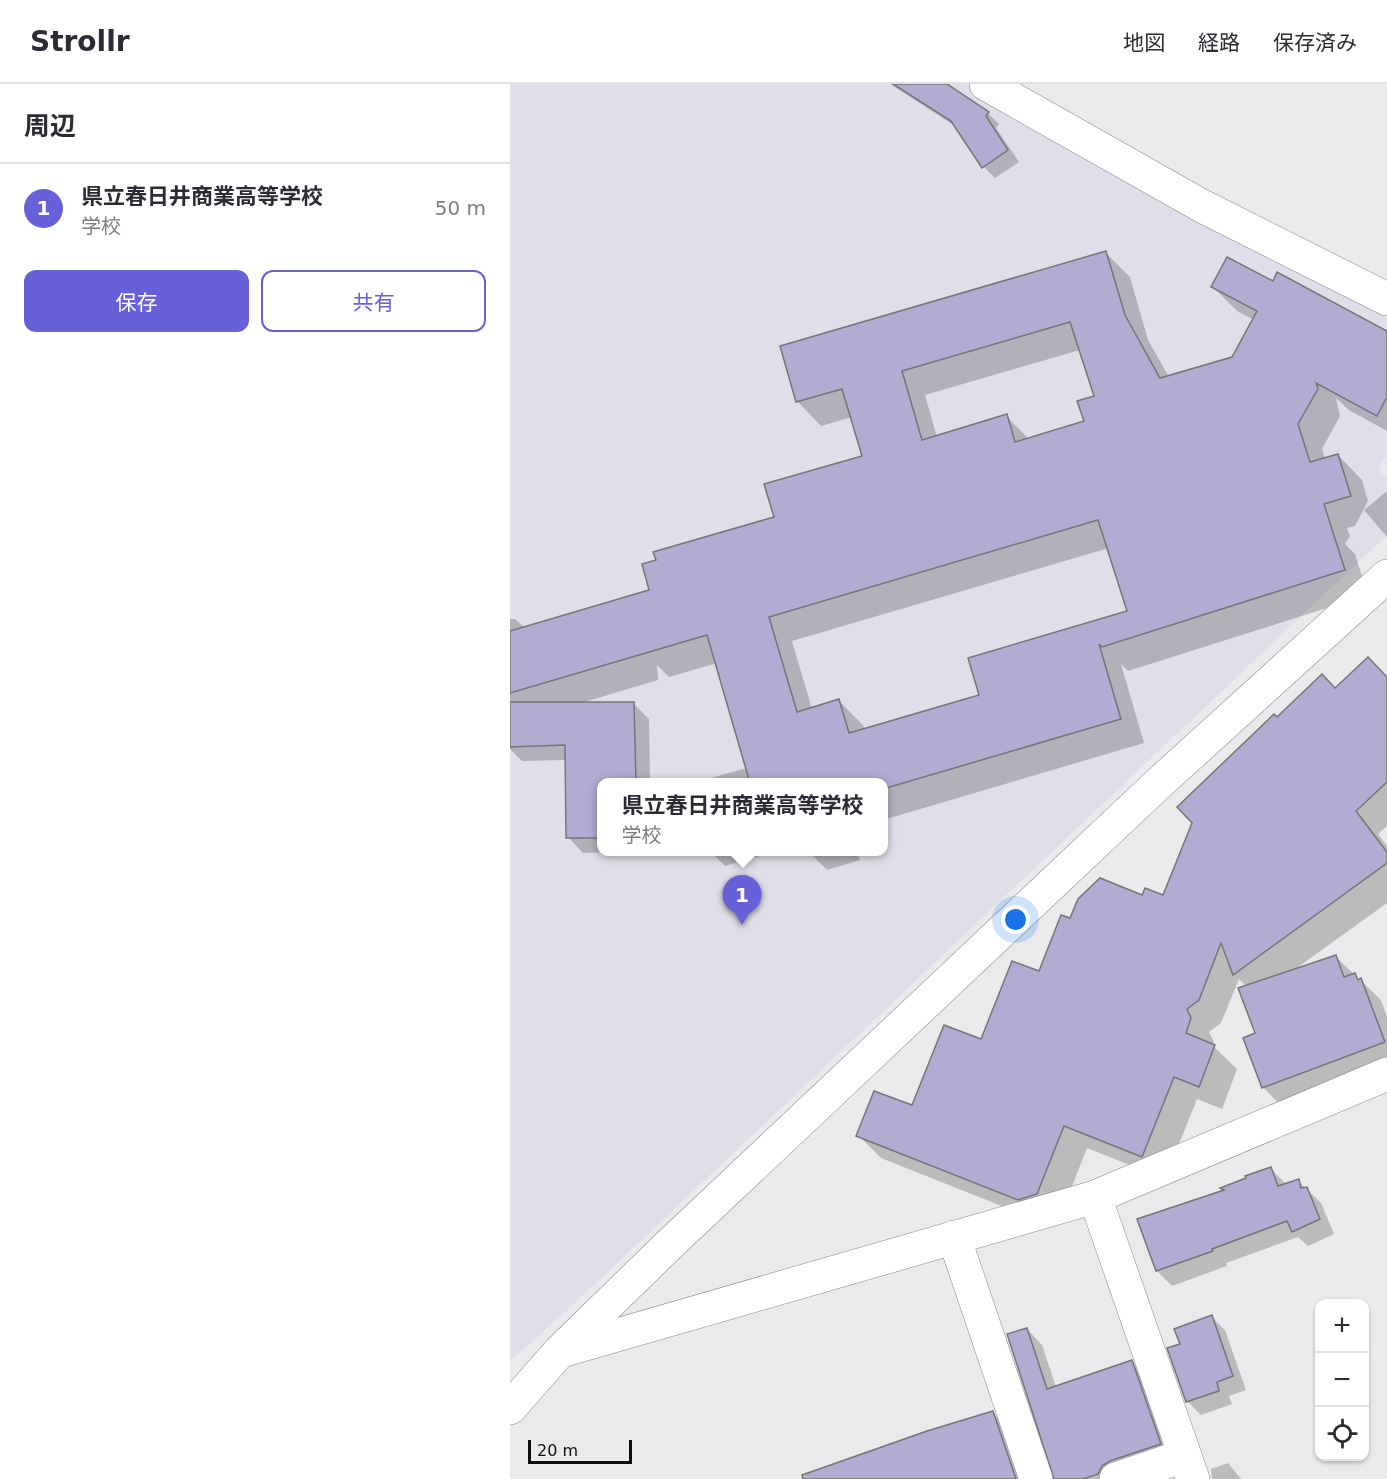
<!DOCTYPE html>
<html lang="ja">
<meta charset="utf-8">
<style>
body{margin:0;font-family:"DejaVu Sans","Noto Sans JP",sans-serif;background:#f7f7f7;color:#2b2b33}
.controls{position:absolute;right:18px;bottom:18px;display:grid;overflow:hidden;border-radius:12px;box-shadow:0 2px 4px #0004}
.controls button{width:54px;height:54px;display:grid;place-items:center;padding:0;border:0;border-bottom:2px solid #e1e1e2;background:#fff;color:#2b2b33;font:30px sans-serif}
.scale{position:absolute;left:18px;bottom:15px;width:104px;box-sizing:border-box;padding-left:6px;border:3px solid #0d0d0e;border-top:0;font-size:16px;line-height:21px;white-space:nowrap;color:#0d0d0e;-webkit-text-stroke:4px #eaeaec;paint-order:stroke}
.you{position:absolute;left:506px;top:836px;width:21px;height:21px;margin:-15px;border:4px solid #fff;border-radius:50%;background:#1a73e8;box-shadow:0 0 0 9px #1a73e833}
.badge{display:grid;place-items:center;width:39px;height:39px;border-radius:50%;background:#6860d9;color:#fff;font-size:20px;font-weight:700}
.pin{position:absolute;translate:-50% -50px;filter:drop-shadow(0 2px 3px #0008)}
.pin::after{content:'';position:absolute;top:32px;width:21px;height:18px;background:inherit;clip-path:polygon(0 0,100% 0,50% 100%)}
.popup{position:absolute;left:87px;top:694px;width:291px;height:78px;box-sizing:border-box;display:grid;place-content:center;border-radius:12px;background:#fff;filter:drop-shadow(0 2px 4px #0005);font-size:20px;white-space:nowrap;color:#7c7c81}
.popup b{font-size:22px;color:#2b2b33}
.popup::after{content:'';position:absolute;left:50%;top:100%;margin-left:-12px;border:12px solid transparent;border-top-color:#fff}
.list{margin:0;padding:0;list-style:none}
h2{display:flex;justify-content:space-between;align-items:center;height:78px;margin:0;padding:0 24px;font-size:26px}
h2 small{font-size:20px;font-weight:400;color:#7c7c81}
.list li{display:grid;grid-template-columns:39px 1fr auto;gap:18px;align-items:center;box-sizing:border-box;height:90px;padding:0 24px;border-top:2px solid #e1e1e2}
.list b{display:block;font-size:22px;white-space:nowrap}
.list p{margin:0;font-size:20px;white-space:nowrap;color:#7c7c81}
.list em{font-size:20px;font-style:normal;color:#7c7c81}
.actions{display:flex;gap:12px;padding:18px 24px}
.actions a{flex:1;padding:14px 0;border:2px solid #6860d9;border-radius:12px;text-align:center;font-size:21px;color:#6860d9}
.actions .main{background:#6860d9;color:#fff}
.icon{flex:none;width:33px;height:33px;fill:none;stroke:currentColor;stroke-width:2;stroke-linecap:round;stroke-linejoin:round}
.map{position:relative;flex:none;width:877px;height:1395px;overflow:hidden}
header{display:flex;align-items:center;gap:36px;box-sizing:border-box;height:84px;padding:0 30px;background:#fff;border-bottom:2px solid #e1e1e2}
header strong{font-size:28px}
nav{display:flex;gap:33px;margin-inline-start:auto;font-size:21px}
main{display:flex}
aside{flex:1;background:#fff}
.map>svg:first-child{display:block}
.built{fill:#dedfe8;fill-rule:evenodd}
.shadow{fill:#0003;fill-rule:evenodd}
.building{fill:#b1acd2;stroke:#757577;stroke-width:1.5;fill-rule:evenodd}
.lines{fill:none;stroke-linecap:round;stroke-linejoin:round}
.minor-casing{stroke:#88888a;stroke-width:34}
.minor{stroke:#fff;stroke-width:33}
</style>
<header>
<strong>Strollr</strong>
<nav><a>地図</a><a>経路</a><a>保存済み</a></nav>
</header>
<main>
<aside>
<h2>周辺<small></small></h2>
<ul class="list">
<li><span class="badge">1</span><div><b>県立春日井商業高等学校</b><p>学校</p></div><em>50 m</em></li>
</ul>
<div class="actions"><a class="main">保存</a><a>共有</a></div>
</aside>
<div class="map">
<svg width="877" height="1395" viewBox="0 0 877 1395">
<rect width="100%" height="100%" fill="#eaeaec"/>
<path class="built" d="M0,0H466L877,224V371L868,385L877,395V451L52,1231L0,1277ZM91,698H373V768H91Z"/>
<g class="shadow">
<path d="M380,0H432L478,29L489,40L486,44L509,78L485,94L474,83L448,44Z"/>
<path d="M596,169L620,193L638,256L659,293L723,274L744,236L727,227L703,203L763,199L877,249V347L839,326L826,314L830,332L812,365L815,375L828,371L852,396L858,417L845,442L837,444L840,452L835,460L845,470L858,511L618,587L611,580L634,659L373,736V698H186L237,684L207,579L159,593L147,581L148,596L71,619L124,620L139,635L140,698H91V768H104L73,769L58,753L57,676L12,677L0,665V535H5L15,544L141,507L266,434L354,373L342,333L311,342L287,317ZM570,266L586,313L575,338L519,355L496,332L427,353L415,311ZM599,464L619,528L470,612L355,646L353,641L329,617L302,625L282,557Z"/>
<path d="M877,407V453L854,426Z"/>
<path d="M877,594V742L868,750L877,762V819L784,886L826,873L871,916L877,933V985L773,1024L753,1003L747,950L737,903L729,895L711,939L699,948L704,958L702,961L727,985L712,1025L687,1015L655,1095L577,1064L550,1133L532,1138L371,1074L348,1051L403,1023L472,957L530,889L561,836L633,813H654L767,635L825,606Z"/>
<path d="M201,768H263L215,782Z"/>
<path d="M299,768H347L350,776L317,786Z"/>
<path d="M761,1085L776,1100L788,1097L811,1119L824,1150L798,1162L788,1153L716,1179L717,1182L662,1202L647,1187L629,1136L715,1107Z"/>
<path d="M701,1233L715,1246L736,1306L719,1312L722,1320L691,1331L677,1317L672,1261Z"/>
<path d="M517,1245L532,1261L546,1303L621,1278L637,1294L666,1376L612,1395H546Z"/>
<path d="M483,1329L502,1349L518,1395H335Z"/>
<path d="M718,1379L731,1395H702L701,1385Z"/>
</g>
<g class="building">
<path d="M383,0H437L479,28L476,32L498,66L472,84L441,37Z"/>
<path d="M596,167L615,231L650,294L722,273L747,227L701,203L717,173L763,197L767,188L877,247V313L867,332L806,299L808,305L788,340L800,378L828,370L841,412L814,420L835,486L592,563L589,560L611,635L373,705V699H240L197,551L0,609V547L139,506L132,480L146,476L143,468L264,433L254,400L352,372L332,305L286,318L270,262ZM560,238L584,312L567,317L574,337L505,358L497,330L412,356L392,287ZM588,436L617,527L458,574L469,611L339,649L329,615L287,628L259,533Z"/>
<path d="M858,573L877,593V698L846,727L877,768V779L723,891L711,859L689,916L677,925L681,934L676,949L705,961L689,1003L664,993L632,1073L554,1042L527,1110L508,1116L346,1052L364,1007L402,1021L434,941L471,955L502,877L529,887L551,831L560,834L568,815L590,794L632,811L635,804L653,811L682,739L667,723L764,630L767,633L812,590L825,604Z"/>
<path d="M0,618H124L126,699H91V754H56L55,661L0,663Z"/>
<path d="M826,871L834,893L845,889L848,896L851,894L875,958L752,1004L733,954L745,949L728,904Z"/>
<path d="M761,1083L768,1102L789,1095L791,1104L797,1103L810,1135L782,1148L777,1137L702,1165L703,1167L646,1187L627,1135L714,1106L710,1104L736,1094L735,1092Z"/>
<path d="M702,1231L723,1292L707,1298L709,1307L676,1318L657,1264L670,1260L664,1245Z"/>
<path d="M517,1244L537,1305L622,1276L651,1360L600,1377L592,1382L588,1390L573,1395H544L497,1250Z"/>
<path d="M483,1327L506,1395H293L292,1391L417,1347Z"/>
</g>
<g class="lines">
<defs>
<g id="minor">
<path d="M476,0L692,122L877,215"/>
<path d="M585,1113L683,1395"/>
<path d="M444,1153L526,1395"/>
<path d="M55,1266L585,1113L877,990"/>
<path d="M0,1324L50,1267L161,1159L648,700L877,492"/>
<path d="M606,1395L674,1372"/>
</g>
</defs>
<use href="#minor" class="minor-casing"/>
<use href="#minor" class="minor"/>
</g>
</svg>
<div class="controls">
<button>+</button>
<button>−</button>
<button><svg class="icon" aria-label="locate" viewBox="0 0 24 24"><circle cx="12" cy="12" r="6"/><path d="M12 2v4M12 18v4M2 12h4M18 12h4"/></svg></button>
</div>
<div class="scale">20 m</div>
<div class="you"></div>
<div class="pin badge" style="left:232px;top:841px">1</div>
<div class="popup"><b>県立春日井商業高等学校</b>学校</div>
</div>
</main>
